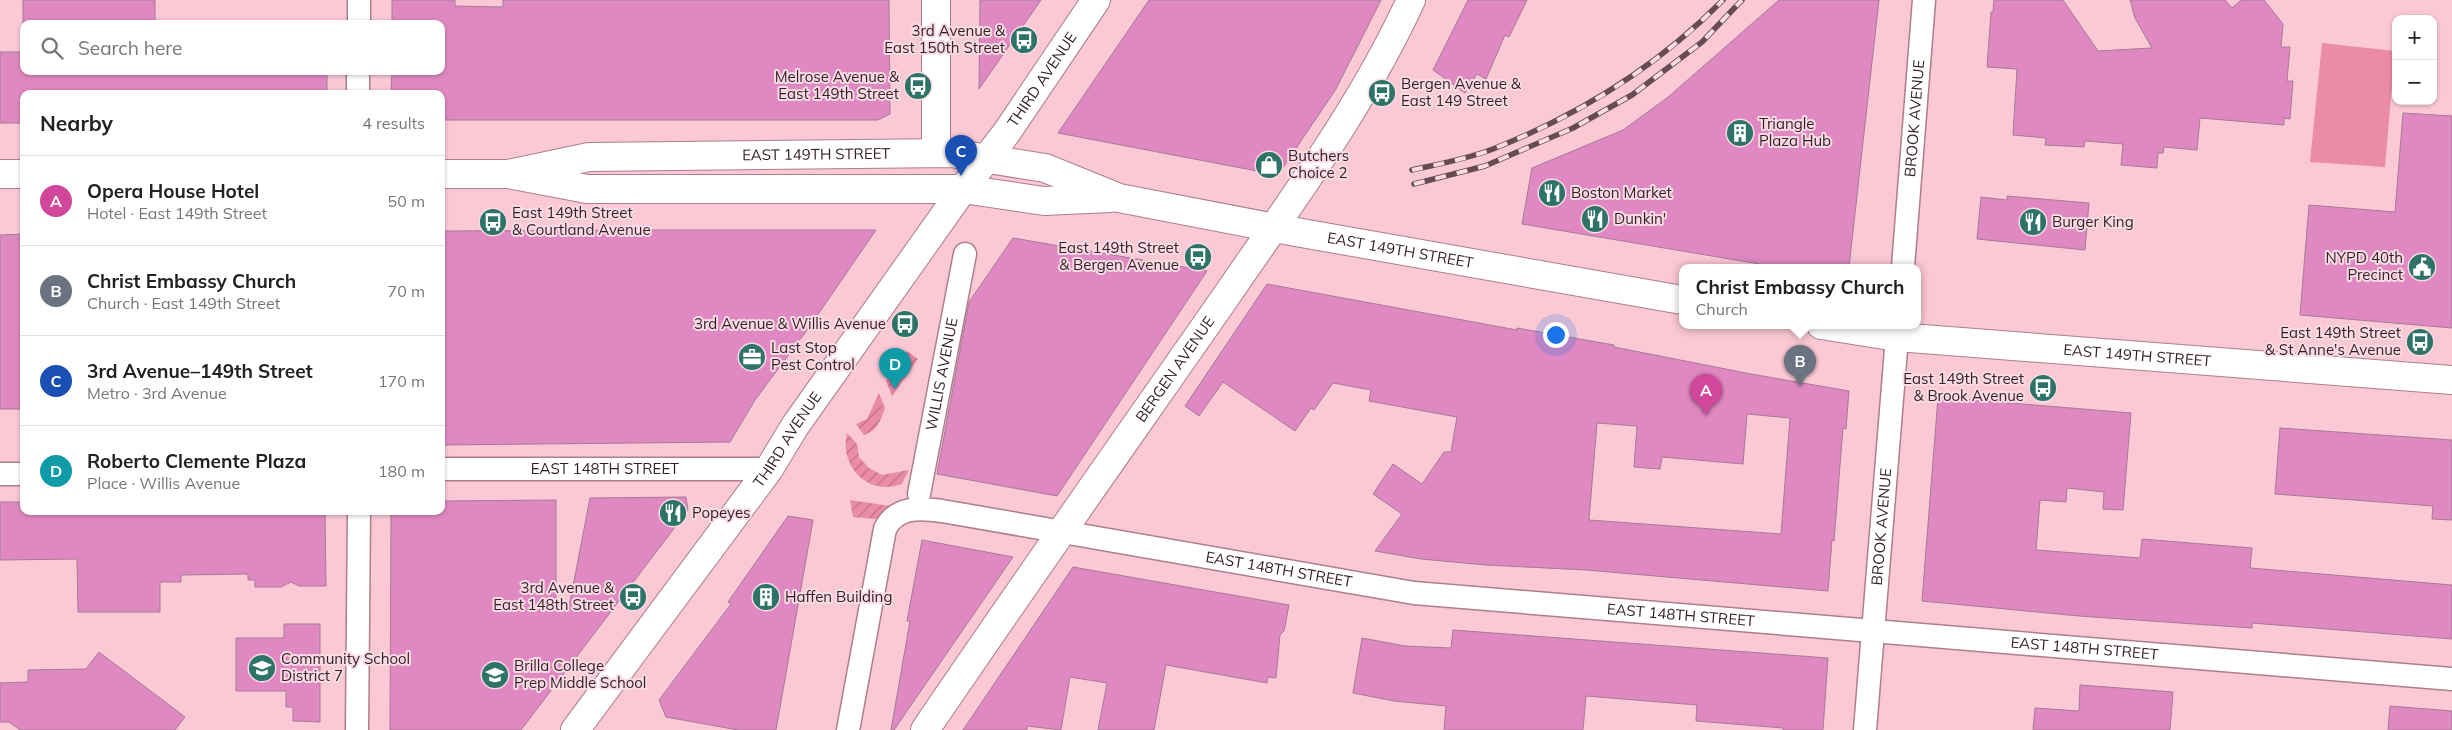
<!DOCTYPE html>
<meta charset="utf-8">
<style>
body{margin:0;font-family:Mulish,sans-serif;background:#f6f6f6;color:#222}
.controls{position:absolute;right:15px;top:15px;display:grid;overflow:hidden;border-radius:10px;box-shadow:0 1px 4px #0004}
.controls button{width:45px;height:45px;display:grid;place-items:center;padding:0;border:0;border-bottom:1px solid #e0e0e0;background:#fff;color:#222;font:25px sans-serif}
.you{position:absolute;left:1555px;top:334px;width:18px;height:18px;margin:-12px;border:4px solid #fff;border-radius:50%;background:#1a73e8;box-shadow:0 0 0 8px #1a73e833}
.badge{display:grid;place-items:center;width:32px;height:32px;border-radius:50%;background:#b45309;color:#fff;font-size:16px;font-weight:700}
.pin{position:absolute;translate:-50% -41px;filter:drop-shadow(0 1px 2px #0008)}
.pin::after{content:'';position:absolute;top:26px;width:18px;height:15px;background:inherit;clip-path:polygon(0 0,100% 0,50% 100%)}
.popup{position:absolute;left:1679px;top:264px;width:242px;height:65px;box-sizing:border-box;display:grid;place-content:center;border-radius:10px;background:#fff;filter:drop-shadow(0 1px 4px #0005);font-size:16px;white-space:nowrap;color:#767676}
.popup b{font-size:19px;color:#222}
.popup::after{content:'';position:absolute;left:50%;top:100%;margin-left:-10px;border:10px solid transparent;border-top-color:#fff}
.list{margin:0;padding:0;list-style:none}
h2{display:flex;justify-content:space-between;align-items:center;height:65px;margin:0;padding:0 20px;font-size:21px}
h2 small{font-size:16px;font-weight:400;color:#767676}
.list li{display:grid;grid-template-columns:32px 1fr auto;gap:15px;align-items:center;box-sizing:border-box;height:90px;padding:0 20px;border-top:1px solid #e0e0e0}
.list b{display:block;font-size:19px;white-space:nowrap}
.list p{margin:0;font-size:16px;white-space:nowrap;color:#767676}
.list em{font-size:16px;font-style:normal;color:#767676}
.icon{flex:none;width:28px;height:28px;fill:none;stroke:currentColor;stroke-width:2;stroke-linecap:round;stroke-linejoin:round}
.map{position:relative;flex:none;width:2452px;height:730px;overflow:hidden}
.search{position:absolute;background:#fff;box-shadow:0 1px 4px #0004;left:20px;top:20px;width:425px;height:55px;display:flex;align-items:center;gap:12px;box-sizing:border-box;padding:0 18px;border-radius:10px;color:#767676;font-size:19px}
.panel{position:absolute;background:#fff;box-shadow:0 1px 4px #0004;left:20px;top:90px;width:425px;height:425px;border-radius:10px}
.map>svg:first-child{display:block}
.garden{fill:url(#garden-furrows)}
.pitch{fill:#ea8ba8}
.building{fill:#df88c1;stroke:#a47c95;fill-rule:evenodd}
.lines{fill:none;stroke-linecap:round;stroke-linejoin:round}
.street-casing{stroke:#ad7e8b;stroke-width:25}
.secondary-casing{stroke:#ad7e8b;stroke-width:30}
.street{stroke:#fff;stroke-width:22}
.secondary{stroke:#fff;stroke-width:28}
.rail-casing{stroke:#664b52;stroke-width:5.5}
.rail{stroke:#fbdbe3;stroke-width:4;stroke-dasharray:11;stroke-linecap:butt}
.labels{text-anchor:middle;stroke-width:4;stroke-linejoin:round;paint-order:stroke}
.poi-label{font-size:15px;fill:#321f24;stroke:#fbdbe3;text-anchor:start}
.street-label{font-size:15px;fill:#321f24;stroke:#fbdbe3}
</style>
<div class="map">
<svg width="2452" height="730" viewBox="0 0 2452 730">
<defs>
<pattern id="garden-furrows" width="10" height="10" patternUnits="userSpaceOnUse" patternTransform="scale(1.25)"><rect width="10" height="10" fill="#ea8ba8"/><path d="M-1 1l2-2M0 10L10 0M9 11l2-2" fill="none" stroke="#be7189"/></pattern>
</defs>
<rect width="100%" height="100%" fill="#fbc8d5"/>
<g class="garden">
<path d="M907,351L918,359L892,396L886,381Z"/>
<path d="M879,393L885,408C880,421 878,430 864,435L856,424L867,419Z"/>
<path d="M847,433L857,444L859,457L869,468L882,475L909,470L902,484C868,497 839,466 847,433Z"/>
<path d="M850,500L890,506L876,519L853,517Z"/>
</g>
<path class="pitch" d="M2322,43L2395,51L2385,167L2310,162Z"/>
<g class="building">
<rect x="23" y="0" width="132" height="24"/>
<path d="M392,0H455V6L503,7V0H889L890,114L878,120H441V94H391L392,71H441V24H392Z"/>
<path d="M980,0H1041L979,89Z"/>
<path d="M1149,0H1381L1336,89L1278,175L1058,133Z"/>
<path d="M1468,0H1527L1509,37L1505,35L1486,79L1477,74L1465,93L1433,70Z"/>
<path d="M1779,0H1879L1849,267H1777L1522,224L1532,168L1623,130L1667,98Z"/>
<path d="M1994,0H2063L2098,51L2152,48L2135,18L2130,0H2225L2232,8L2241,0H2264L2283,24L2281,47H2290L2287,81H2293L2290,119L2284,118V125L2200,118L2197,150L2164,147L2163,153H2158L2157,168L2121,165L2123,144L2085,141L2084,147L2045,145L2046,138L2013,135L2017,69L1987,67L1991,12H1993Z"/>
<path d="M0,52H24V71H327V94H24V123H0Z"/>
<path d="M2403,113L2452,116V328L2300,315L2309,205L2395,212Z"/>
<path d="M2007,196L2089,203L2085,250L1977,239L1981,197L2007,200Z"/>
<path d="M665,230H876L810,326L755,400L730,442L441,445V231Z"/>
<path d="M24,234V409H0V235Z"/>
<path d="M1013,238L1207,271L1057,496L937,474L969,302Z"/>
<path d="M1267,284L1517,330V328L1614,345V347L1751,374L1849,391L1846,429L1843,428L1834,541L1832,540L1828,591L1586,570L1486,565L1421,559L1375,551L1402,514L1373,494L1393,464L1422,484L1444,452H1451L1457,417L1369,401L1371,390L1333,383L1314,410L1311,408L1295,431L1223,382L1199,416L1185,406ZM1747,414L1790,418L1781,534L1589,520L1597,423L1637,426L1634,467L1660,469L1662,457L1743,464Z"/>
<path d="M1938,397L2131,413L2123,510L2103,509L2104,492L2067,488L2066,502L2040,500L2036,550L2140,558L2142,539L2252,548L2250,568L2452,585V639L2252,623V628L2079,616L1922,601Z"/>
<path d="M2280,428L2452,440V520L2432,519L2433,506L2275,494Z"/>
<path d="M686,497L688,510L521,730H390L391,511H441V501L556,500V610L568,612L590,498Z"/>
<path d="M0,502H24V511H325L326,586H299L291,582L281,587H255V580H248V574L181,575V582H160V612H78L77,559L0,560Z"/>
<path d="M788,516L813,520L776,730H738L666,717L659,700L731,604L728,602Z"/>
<path d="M922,540L1013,557L894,730H891L910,621H907Z"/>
<path d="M1073,567L1289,605L1284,631L1280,635L1276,678L1268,677L1267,683L1166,665L1154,730H1098L1107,683L1070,677L1061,730L1027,726V730H963Z"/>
<path d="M284,624H320V722L293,721V707H286V691H236V638H284Z"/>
<path d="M1453,630L1828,658L1823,730H1783V728L1696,721L1697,705L1586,696L1583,730H1444L1446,706L1394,701L1353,693L1362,638L1405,646L1451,648Z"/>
<path d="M99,652L185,717L175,730H20L9,722H0V683L28,682V670L86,669Z"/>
<path d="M2080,685L2173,692L2170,730H2033L2035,708L2079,711Z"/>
<path d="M2390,706L2452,711V730H2388Z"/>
</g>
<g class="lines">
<defs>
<g id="street">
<path d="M359,24V0"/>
<path d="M358,94V71"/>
<path id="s1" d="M1903,267L1924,0"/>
<path id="s2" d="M441,469H769"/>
<path d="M0,474H24"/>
<path id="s3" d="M919,494L965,254"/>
<path d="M357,730L359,511"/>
<path id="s4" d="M848,730L885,529C896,506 920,508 942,511L1414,593L2452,679"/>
<path id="s5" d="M1865,730L1898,325"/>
</g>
<g id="secondary">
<path d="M936,0V153"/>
<path d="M0,174H24"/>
<path d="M441,174H508L587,189H963L1044,201L1110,198"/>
<path id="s6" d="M508,174L589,157L951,153L1045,168L1119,198L1296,232L1682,300"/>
<path id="s7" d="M1821,325L1897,337L2452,380"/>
<path id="s8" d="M575,730L769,469L795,426L963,189L1007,132L1096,0"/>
<path id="s9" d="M925,730C1024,584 1126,440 1227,295C1292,200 1363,105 1411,0"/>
</g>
</defs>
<use href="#street" class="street-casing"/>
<use href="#secondary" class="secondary-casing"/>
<use href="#street" class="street"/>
<use href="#secondary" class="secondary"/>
<defs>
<g id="rail">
<path d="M1412,170C1439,164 1467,159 1493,149C1581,114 1657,67 1723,0"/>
<path d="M1414,184L1485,166L1515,153L1573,128L1632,95L1702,42L1742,0"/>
</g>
</defs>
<use href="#rail" class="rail-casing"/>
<use href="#rail" class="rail"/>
</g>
<defs>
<symbol id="bus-disc" viewBox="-11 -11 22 22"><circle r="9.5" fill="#2e7368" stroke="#fbdbe3"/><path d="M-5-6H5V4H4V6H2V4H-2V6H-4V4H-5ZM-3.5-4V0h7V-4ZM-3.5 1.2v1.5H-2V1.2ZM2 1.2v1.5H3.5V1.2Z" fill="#fff"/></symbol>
<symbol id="building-disc" viewBox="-11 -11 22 22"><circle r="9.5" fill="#2e7368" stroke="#fbdbe3"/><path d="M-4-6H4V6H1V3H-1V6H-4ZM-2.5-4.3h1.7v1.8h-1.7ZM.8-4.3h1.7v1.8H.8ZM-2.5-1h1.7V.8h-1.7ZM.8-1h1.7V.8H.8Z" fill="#fff"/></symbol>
<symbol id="shop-disc" viewBox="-11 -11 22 22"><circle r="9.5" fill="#2e7368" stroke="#fbdbe3"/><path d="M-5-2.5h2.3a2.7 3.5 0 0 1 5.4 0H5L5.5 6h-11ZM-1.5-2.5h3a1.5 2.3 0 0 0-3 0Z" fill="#fff"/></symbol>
<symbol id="restaurant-disc" viewBox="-11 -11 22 22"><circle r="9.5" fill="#2e7368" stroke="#fbdbe3"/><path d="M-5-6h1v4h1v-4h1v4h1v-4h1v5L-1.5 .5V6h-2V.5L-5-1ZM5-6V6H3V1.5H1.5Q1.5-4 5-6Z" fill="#fff"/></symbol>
<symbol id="civic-disc" viewBox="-11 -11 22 22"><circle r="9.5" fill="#2e7368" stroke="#fbdbe3"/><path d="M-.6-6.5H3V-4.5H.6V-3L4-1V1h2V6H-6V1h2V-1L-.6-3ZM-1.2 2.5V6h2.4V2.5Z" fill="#fff"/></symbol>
<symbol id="office-disc" viewBox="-11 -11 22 22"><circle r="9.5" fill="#2e7368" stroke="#fbdbe3"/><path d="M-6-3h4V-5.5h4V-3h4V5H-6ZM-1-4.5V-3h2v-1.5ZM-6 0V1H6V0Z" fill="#fff"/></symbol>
<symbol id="school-disc" viewBox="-11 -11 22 22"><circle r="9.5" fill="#2e7368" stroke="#fbdbe3"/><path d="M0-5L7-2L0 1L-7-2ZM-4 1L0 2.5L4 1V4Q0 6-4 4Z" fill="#fff"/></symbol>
</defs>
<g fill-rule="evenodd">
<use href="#bus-disc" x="1008" y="24" width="32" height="32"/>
<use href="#bus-disc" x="902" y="70" width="32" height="32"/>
<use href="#bus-disc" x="1366" y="77" width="32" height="32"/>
<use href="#building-disc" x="1724" y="117" width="32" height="32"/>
<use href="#shop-disc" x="1253" y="149" width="32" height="32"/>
<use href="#restaurant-disc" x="1536" y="177" width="32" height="32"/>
<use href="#restaurant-disc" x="1579" y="203" width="32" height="32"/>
<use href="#bus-disc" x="477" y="206" width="32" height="32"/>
<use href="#restaurant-disc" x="2017" y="206" width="32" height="32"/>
<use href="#bus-disc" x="1182" y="241" width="32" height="32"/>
<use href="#civic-disc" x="2406" y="251" width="32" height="32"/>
<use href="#bus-disc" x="889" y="308" width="32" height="32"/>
<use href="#bus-disc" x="2404" y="326" width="32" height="32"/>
<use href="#office-disc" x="736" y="341" width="32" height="32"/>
<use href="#bus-disc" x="2027" y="372" width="32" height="32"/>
<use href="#restaurant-disc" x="657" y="497" width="32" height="32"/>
<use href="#bus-disc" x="617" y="581" width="32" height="32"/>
<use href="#building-disc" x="750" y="581" width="32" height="32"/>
<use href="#school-disc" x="246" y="652" width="32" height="32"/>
<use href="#school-disc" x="479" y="659" width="32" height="32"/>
</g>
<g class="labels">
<g class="poi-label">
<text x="1005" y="36" text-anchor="end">3rd Avenue &amp;<tspan x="1005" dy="17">East 150th Street</tspan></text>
<text x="899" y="82" text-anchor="end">Melrose Avenue &amp;<tspan x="899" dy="17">East 149th Street</tspan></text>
<text x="1401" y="89">Bergen Avenue &amp;<tspan x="1401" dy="17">East 149 Street</tspan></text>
<text x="1759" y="129">Triangle<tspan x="1759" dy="17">Plaza Hub</tspan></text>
<text x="1288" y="161">Butchers<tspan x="1288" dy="17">Choice 2</tspan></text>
<text x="1571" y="198">Boston Market</text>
<text x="512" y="218">East 149th Street<tspan x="512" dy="17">&amp; Courtland Avenue</tspan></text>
<text x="1614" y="224">Dunkin'</text>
<text x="2052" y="227">Burger King</text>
<text x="1179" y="253" text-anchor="end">East 149th Street<tspan x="1179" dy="17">&amp; Bergen Avenue</tspan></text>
<text x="2403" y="263" text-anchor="end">NYPD 40th<tspan x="2403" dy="17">Precinct</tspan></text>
<text x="886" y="329" text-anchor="end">3rd Avenue &amp; Willis Avenue</text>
<text x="2401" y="338" text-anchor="end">East 149th Street<tspan x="2401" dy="17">&amp; St Anne's Avenue</tspan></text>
<text x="771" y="353">Last Stop<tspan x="771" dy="17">Pest Control</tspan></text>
<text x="2024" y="384" text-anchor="end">East 149th Street<tspan x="2024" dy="17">&amp; Brook Avenue</tspan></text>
<text x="692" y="518">Popeyes</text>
<text x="614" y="593" text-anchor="end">3rd Avenue &amp;<tspan x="614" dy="17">East 148th Street</tspan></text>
<text x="785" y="602">Haffen Building</text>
<text x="281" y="664">Community School<tspan x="281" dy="17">District 7</tspan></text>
<text x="514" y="671">Brilla College<tspan x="514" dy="17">Prep Middle School</tspan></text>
</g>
<g class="street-label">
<text dy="5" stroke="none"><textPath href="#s8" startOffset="801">THIRD AVENUE</textPath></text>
<text dy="5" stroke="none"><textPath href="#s1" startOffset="149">BROOK AVENUE</textPath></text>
<text dy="5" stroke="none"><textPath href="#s6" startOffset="310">EAST 149TH STREET</textPath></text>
<text dy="5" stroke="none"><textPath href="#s6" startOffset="906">EAST 149TH STREET</textPath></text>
<text dy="5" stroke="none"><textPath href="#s7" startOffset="318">EAST 149TH STREET</textPath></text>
<text dy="5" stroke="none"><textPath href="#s9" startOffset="439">BERGEN AVENUE</textPath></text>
<text dy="5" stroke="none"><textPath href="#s3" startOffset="122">WILLIS AVENUE</textPath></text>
<text dy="5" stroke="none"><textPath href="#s8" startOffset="360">THIRD AVENUE</textPath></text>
<text dy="5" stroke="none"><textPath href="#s2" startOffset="164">EAST 148TH STREET</textPath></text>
<text dy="5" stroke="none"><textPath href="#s5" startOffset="204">BROOK AVENUE</textPath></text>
<text dy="5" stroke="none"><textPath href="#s4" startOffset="611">EAST 148TH STREET</textPath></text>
<text dy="5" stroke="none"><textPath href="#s4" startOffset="1016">EAST 148TH STREET</textPath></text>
<text dy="5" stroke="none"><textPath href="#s4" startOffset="1421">EAST 148TH STREET</textPath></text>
</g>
</g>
</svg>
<div class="controls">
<button>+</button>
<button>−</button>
</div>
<div class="you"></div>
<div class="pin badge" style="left:1706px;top:415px;background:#d1479c">A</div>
<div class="pin badge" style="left:1800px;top:386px;background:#6b7280">B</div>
<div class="popup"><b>Christ Embassy Church</b>Church</div>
<div class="pin badge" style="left:961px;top:176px;background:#1a4fb4">C</div>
<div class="pin badge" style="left:895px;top:389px;background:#0f9aa8">D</div>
<div class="search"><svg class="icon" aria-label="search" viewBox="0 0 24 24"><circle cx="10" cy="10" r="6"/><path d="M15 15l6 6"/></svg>Search here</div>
<section class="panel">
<h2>Nearby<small>4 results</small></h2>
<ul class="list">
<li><span class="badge" style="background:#d1479c">A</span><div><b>Opera House Hotel</b><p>Hotel · East 149th Street</p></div><em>50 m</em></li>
<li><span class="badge" style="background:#6b7280">B</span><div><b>Christ Embassy Church</b><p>Church · East 149th Street</p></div><em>70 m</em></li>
<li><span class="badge" style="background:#1a4fb4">C</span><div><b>3rd Avenue–149th Street</b><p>Metro · 3rd Avenue</p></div><em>170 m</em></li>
<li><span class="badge" style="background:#0f9aa8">D</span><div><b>Roberto Clemente Plaza</b><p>Place · Willis Avenue</p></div><em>180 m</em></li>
</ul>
</section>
</div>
